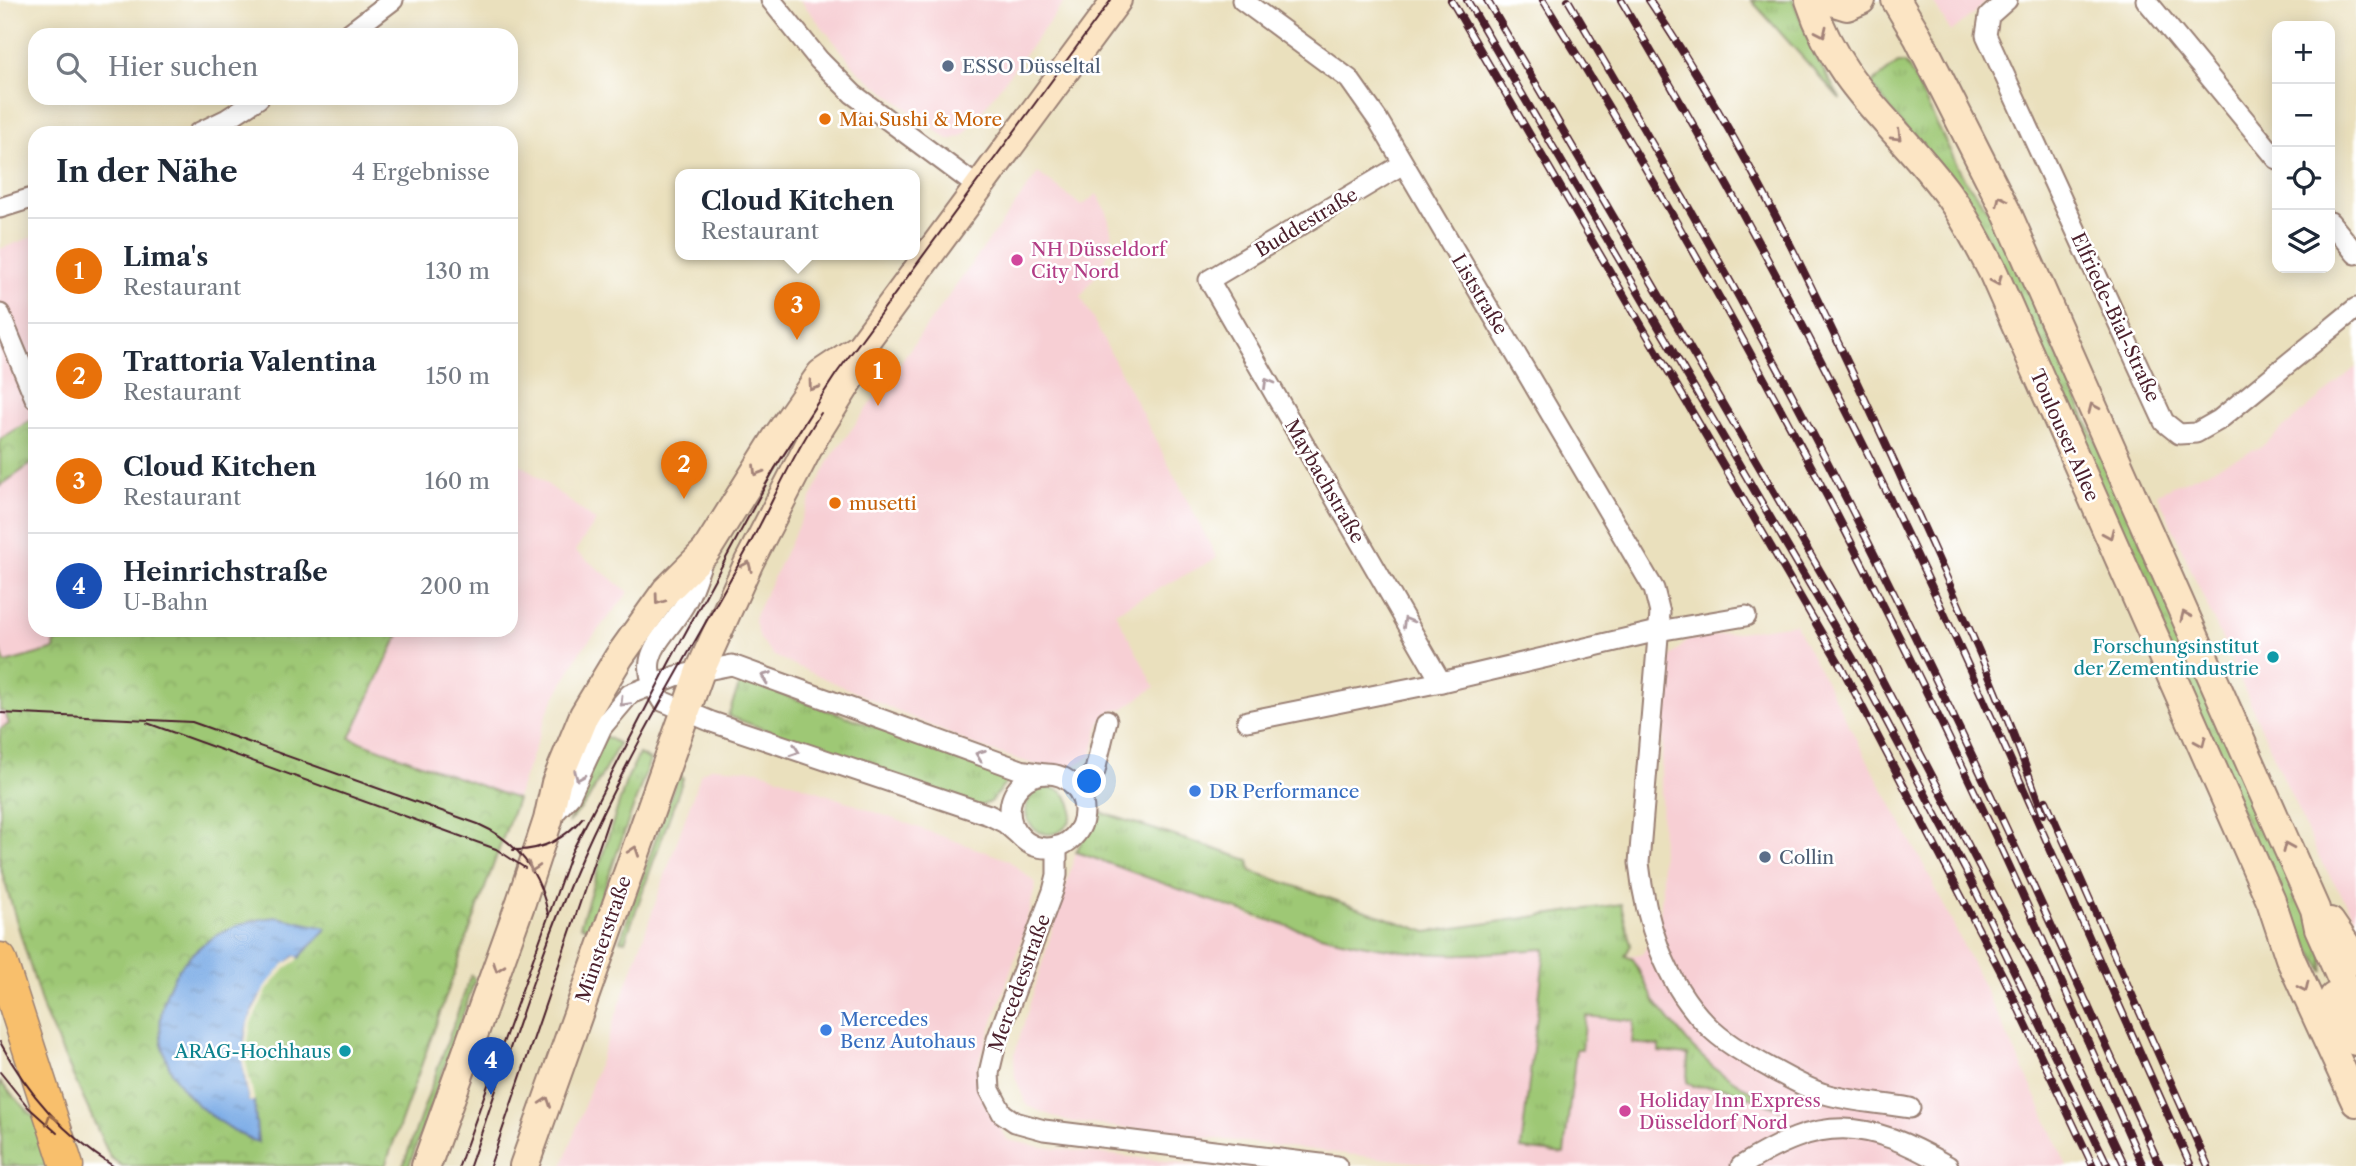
<!DOCTYPE html>
<html lang="de">
<meta charset="utf-8">
<style>
body{margin:0;font-family:"Libre Caslon Text",serif;background:#f2f2f3;color:#1f2937}
.controls{position:absolute;right:21px;top:21px;display:grid;overflow:hidden;border-radius:14px;box-shadow:0 4px 18px #0003}
.controls button{width:63px;height:63px;display:grid;place-items:center;padding:0;border:0;border-bottom:2px solid #e0e1e3;background:#fff;color:#1f2937;font:35px sans-serif}
.you{position:absolute;left:1090px;top:782px;width:24px;height:24px;margin:-18px;border:5px solid #fff;border-radius:50%;background:#1a73e8;box-shadow:0 0 0 10px #1a73e833}
.badge{display:grid;place-items:center;width:46px;height:46px;border-radius:50%;background:#1a73e8;color:#fff;font-size:23px;font-weight:700}
.pin{position:absolute;translate:-50% -58px;filter:drop-shadow(0 2px 4px #0008)}
.pin::after{content:'';position:absolute;top:37px;width:24px;height:21px;background:inherit;clip-path:polygon(0 0,100% 0,50% 100%)}
.popup{position:absolute;left:675px;top:169px;width:245px;height:91px;box-sizing:border-box;display:grid;place-content:center;border-radius:14px;background:#fff;filter:drop-shadow(0 2px 5px #0005);font-size:23px;white-space:nowrap;color:#747a83}
.popup b{font-size:26px;color:#1f2937}
.popup::after{content:'';position:absolute;left:50%;top:100%;margin-left:-14px;border:14px solid transparent;border-top-color:#fff}
.list{margin:0;padding:0;list-style:none}
h2{display:flex;justify-content:space-between;align-items:center;height:91px;margin:0;padding:0 28px;font-size:30px}
h2 small{font-size:23px;font-weight:400;color:#747a83}
.list li{display:grid;grid-template-columns:46px 1fr auto;gap:21px;align-items:center;box-sizing:border-box;height:105px;padding:0 28px;border-top:2px solid #e0e1e3}
.list b{display:block;font-size:26px;white-space:nowrap}
.list p{margin:0;font-size:23px;white-space:nowrap;color:#747a83}
.list em{font-size:23px;font-style:normal;color:#747a83}
.icon{flex:none;width:38px;height:38px;fill:none;stroke:currentColor;stroke-width:2;stroke-linecap:round;stroke-linejoin:round}
.map{position:relative;flex:none;width:2356px;height:1166px;overflow:hidden}
.search{position:absolute;background:#fff;box-shadow:0 4px 18px #0003;left:28px;top:28px;width:490px;height:77px;display:flex;align-items:center;gap:18px;box-sizing:border-box;padding:0 24px;border-radius:21px;color:#747a83;font-size:26px}
.panel{position:absolute;background:#fff;box-shadow:0 4px 18px #0003;left:28px;top:126px;width:490px;height:511px;border-radius:21px}
.map>svg:first-child{display:block}
.built{fill:#f7cfd4}
.grass{fill:url(#grass-tufts);stroke:#747450;stroke-width:2}
.park{fill:url(#park-crowns);stroke:#747450;stroke-width:2}
.water{fill:url(#water-ripples);stroke:#626688;stroke-width:2}
.pier{fill:#eae0bd}
.lines{fill:none;stroke-linecap:round;stroke-linejoin:round}
.street-casing{stroke:#9a8074;stroke-width:23}
.secondary-casing{stroke:#9a8074;stroke-width:32}
.primary-casing{stroke:#9a8074;stroke-width:35}
.street{stroke:#fff;stroke-width:19}
.secondary{stroke:#fce5c4;stroke-width:28}
.primary{stroke:#f8bf6c;stroke-width:32}
.tram{stroke:#4a1f2b;stroke-width:2}
.rail-casing{stroke:#4a1f2b;stroke-width:8}
.rail{stroke:#fff;stroke-width:5;stroke-dasharray:16;stroke-linecap:butt}
.oneway{stroke:#a38278}
.oneway2{stroke:#ae9aa0}
.oneway3{stroke:#986748}
.service-dot{fill:#5c6f8a;stroke:#fff;stroke-width:2.5}
.food-dot{fill:#e8710a;stroke:#fff;stroke-width:2.5}
.hotel-dot{fill:#d1479c;stroke:#fff;stroke-width:2.5}
.culture-dot{fill:#0f9aa8;stroke:#fff;stroke-width:2.5}
.shop-dot{fill:#3f7fe0;stroke:#fff;stroke-width:2.5}
.labels{text-anchor:middle;stroke-width:5;stroke-linejoin:round;paint-order:stroke}
.service-label{font-size:19px;fill:#4e5e75;stroke:#fff;text-anchor:start}
.food-label{font-size:19px;fill:#c56008;stroke:#fff;text-anchor:start}
.street-label{font-size:19px;fill:#4a1f2b;stroke:#fff}
.hotel-label{font-size:19px;fill:#b23c85;stroke:#fff;text-anchor:start}
.culture-label{font-size:19px;fill:#0d838f;stroke:#fff;text-anchor:end}
.shop-label{font-size:19px;fill:#366cbe;stroke:#fff;text-anchor:start}
</style>
<div class="map">
<svg width="2356" height="1166" viewBox="0 0 2356 1166">
<defs>
<pattern id="grass-tufts" width="24" height="20" patternUnits="userSpaceOnUse" patternTransform="scale(1.75)"><rect width="24" height="20" fill="#9ec875"/><path d="M3 7l-1-3M5 7V3M7 7l1-3M15 17l-1-3M17 17v-4M19 17l1-3" fill="none" stroke="#8aab65"/></pattern>
<pattern id="park-crowns" width="20" height="18" patternUnits="userSpaceOnUse" patternTransform="scale(1.75)"><rect width="20" height="18" fill="#9ec875"/><path d="M2 6a3 3 0 1 1 6 0M12 15a3 3 0 1 1 6 0" fill="none" stroke="#8aab65"/></pattern>
<pattern id="water-ripples" width="26" height="14" patternUnits="userSpaceOnUse" patternTransform="scale(1.75)"><rect width="26" height="14" fill="#7bace6"/><path d="M2 4q2-2 4 0t4 0M15 11q2-2 4 0t4 0" fill="none" stroke="#678bbb"/></pattern>
</defs>
<rect width="100%" height="100%" fill="#fff"/>
<filter id="ink" filterUnits="userSpaceOnUse"><feTurbulence type="fractalNoise" baseFrequency=".0143" numOctaves="2"/><feDisplacementMap in="SourceGraphic" scale="14" xChannelSelector="R" yChannelSelector="G"/><feConvolveMatrix kernelMatrix="1 2 1 2 8 2 1 2 1" color-interpolation-filters="sRGB"/></filter>
<filter id="wash" filterUnits="userSpaceOnUse"><feTurbulence type="fractalNoise" baseFrequency=".00686" numOctaves="4" result="noise"/><feDisplacementMap in="SourceGraphic" scale="28" xChannelSelector="R" yChannelSelector="G"/><feGaussianBlur stdDeviation="1.57" result="paint"/><feColorMatrix in="noise" values="0 0 0 0 0 0 0 0 0 0 0 0 0 0 0 0 0 1.4 0 .05"/><feComposite in="paint" operator="in"/></filter>
<g filter="url(#wash)">
<rect width="100%" height="100%" fill="#eae0bd"/>
<g class="built">
<path d="M800,0H1066L963,136L949,140L859,72Z"/>
<path d="M1932,0H1989L1951,32Z"/>
<path d="M1038,173L1082,206L1097,194L1107,212L1112,236L1109,250L1101,268L1081,296L1217,558L1115,612L1155,687L1123,709H1115L1100,722L1092,756L1067,769L1039,766L976,746L774,656L760,639L754,618L830,459Z"/>
<path d="M35,236V630H240L349,738L401,630H511V457L596,521L575,551L629,592L580,652L547,713L516,800L0,832V249Z"/>
<path d="M2356,367V918L2320,860L2157,493L2261,447Z"/>
<path d="M1795,624L1930,877L2025,1072L2067,1166H1448L1065,1121L1027,1106L1015,1077L1014,1056L1076,852L1258,919L1350,942L1423,953L1545,949L1604,958L1642,954L1658,929L1662,894L1661,770L1668,659L1689,639Z"/>
<path d="M712,767L759,770L1008,860L1036,883L1024,933L978,1065L982,1096L993,1118L1008,1140L1042,1147L1211,1166H563L701,773Z"/>
</g>
<g class="grass">
<path d="M1751,0H1793L1816,57L1841,100Z"/>
<path d="M1898,63H1904L1909,68L1963,177L1997,222L2322,943L2324,972L2279,897L1987,236L1871,84Z"/>
<path d="M741,680L1004,771L1008,780L991,802L977,807L728,716Z"/>
<path d="M605,736L619,744L587,802L568,823Z"/>
<path d="M639,754L650,760L590,929L580,926L626,781Z"/>
<path d="M679,773L683,779L625,941L620,940Z"/>
<circle cx="1049" cy="811" r="23"/>
<path d="M1097,811L1249,860L1251,871L1427,932L1621,904L1631,945L1625,956L1633,959L1654,1001L1691,1046L1713,1067L1781,1110L1727,1088L1693,1086L1687,1082L1688,1055L1659,1052V1046L1632,1043L1634,1021L1586,1016L1582,1049H1576L1564,1154L1521,1149L1545,949C1504,951 1464,957 1423,953C1300,942 1191,891 1076,852Z"/>
<path d="M471,975L475,980L409,1166H403Z"/>
<path d="M0,1082L39,1122L52,1166H2Z"/>
</g>
<g class="park">
<path d="M35,418V461L0,486V439Z"/>
<path d="M96,630H401L350,738L517,799L385,1166H122L110,1157L44,1012L0,866V729L9,724L5,712L0,711V649L5,663L55,649L54,643Z"/>
</g>
<path class="water" d="M277,917L327,928L299,958L295,956C248,1000 234,1038 249,1101H254L258,1142C244,1138 233,1130 221,1122C114,1056 159,927 277,917Z"/>
<path class="pier" d="M296,956L299,958L297,961L286,968L268,989L251,1023L245,1059L254,1098V1101L249,1102L242,1059L248,1022L265,987L283,965Z"/>
</g>
<g filter="url(#ink)">
<g class="lines">
<defs>
<g id="street">
<path d="M771,0L819,60L853,94L978,187"/>
<path d="M1242,0L1349,79L1378,120L1654,589L1660,613L1639,863C1645,920 1665,982 1706,1024C1724,1043 1749,1056 1772,1069C1789,1078 1807,1089 1825,1094C1852,1102 1883,1103 1910,1108"/>
<path d="M2007,0L1989,16L1986,35L2164,422L2179,434L2196,433L2219,420L2356,308"/>
<path d="M2146,0L2277,159"/>
<path d="M347,35L393,0"/>
<path d="M198,133L227,119L259,98"/>
<path d="M1403,164L1209,280L1441,682"/>
<path d="M0,208L35,197"/>
<path d="M2330,222L2356,254"/>
<path d="M0,314L35,398"/>
<path d="M703,559C698,572 694,587 687,600C667,639 630,653 662,701L712,722L989,815L1005,823L1020,836"/>
<path d="M1247,721L1441,682L1658,631L1746,616"/>
<circle cx="1047" cy="811" r="37"/>
<path d="M1078,790L1095,771L1107,720"/>
<path d="M551,817L570,796L602,727L630,694L676,676L732,665L1021,770L1045,774"/>
<path d="M1057,846V875L1053,891L997,1039L989,1073L990,1090L1002,1113L1015,1122L1044,1130L1337,1166"/>
<path d="M1741,1166C1822,1115 1865,1118 1948,1166"/>
</g>
<g id="secondary">
<path d="M1810,0C1839,88 1892,120 1944,189C1964,215 1978,243 1993,272L2271,901L2290,958L2356,1102"/>
<path d="M1828,0L1847,6L1861,0"/>
<path d="M1896,0L1918,37L2006,211L2315,909L2319,928L2356,1011"/>
<path d="M2330,922L2356,960"/>
<path d="M2334,997L2356,1041"/>
<path d="M426,1166L521,902L548,820L556,783L584,715L619,657L666,591L706,551L778,436L821,374L860,348L1117,0"/>
<path d="M524,1166L700,671L749,562L813,438L851,377L860,348"/>
</g>
<path id="primary" d="M0,959L67,1166"/>
</defs>
<use href="#street" class="street-casing"/>
<use href="#secondary" class="secondary-casing"/>
<use href="#primary" class="primary-casing"/>
<use href="#street" class="street"/>
<use href="#secondary" class="secondary"/>
<use href="#primary" class="primary"/>
<g class="tram">
<path d="M0,713L192,722L478,824C517,841 540,872 548,914"/>
<path d="M147,723L496,849L525,868"/>
<path d="M513,850C542,851 565,839 583,817"/>
<path d="M0,1042C27,1093 64,1135 113,1166"/>
<path d="M0,1072L28,1107L57,1133"/>
<path d="M459,1166L571,853L669,663L775,468L836,374L1111,0"/>
<path d="M470,1166C506,1063 538,957 582,857C629,752 689,653 745,553C771,506 791,457 821,413"/>
<path d="M490,1166L609,818"/>
</g>
<defs>
<g id="rail">
<path d="M1451,0L1842,668L2004,978L2093,1166"/>
<path d="M1467,0L1855,662L1965,869L2108,1166"/>
<path d="M1487,0L1869,655L2033,969L2125,1166"/>
<path d="M1543,0C1711,268 1861,549 1995,835C2046,945 2094,1056 2143,1166"/>
<path d="M1568,0C1666,166 1763,334 1850,506C1960,723 2061,944 2160,1166"/>
<path d="M1621,0C1711,152 1795,306 1873,464C1986,695 2085,932 2191,1166"/>
<path d="M1649,0C1745,142 1818,298 1890,453C1944,572 2000,691 2043,814"/>
<path d="M2046,801L2208,1166"/>
</g>
</defs>
<use href="#rail" class="rail-casing"/>
<use href="#rail" class="rail"/>
</g>
<defs><path id="oneway-chevron" d="M-2-3.5L2.5 0L-2 3.5" fill="none" stroke-width="1.6" stroke-linecap="round" stroke-linejoin="round" transform="scale(1.75)"/></defs>
<g class="oneway">
<use href="#oneway-chevron" transform="translate(1822 32) rotate(65)"/>
<use href="#oneway-chevron" transform="translate(1897 136) rotate(45)"/>
<use href="#oneway-chevron" transform="translate(2001 200) rotate(-116)"/>
<use href="#oneway-chevron" transform="translate(1997 281) rotate(66)"/>
<use href="#oneway-chevron" transform="translate(813 386) rotate(125)"/>
<use href="#oneway-chevron" transform="translate(2093 408) rotate(-114)"/>
<use href="#oneway-chevron" transform="translate(757 471) rotate(121)"/>
<use href="#oneway-chevron" transform="translate(2109 534) rotate(66)"/>
<use href="#oneway-chevron" transform="translate(747 566) rotate(-66)"/>
<use href="#oneway-chevron" transform="translate(659 600) rotate(126)"/>
<use href="#oneway-chevron" transform="translate(2185 616) rotate(-114)"/>
<use href="#oneway-chevron" transform="translate(2201 742) rotate(66)"/>
<use href="#oneway-chevron" transform="translate(2287 847) rotate(-114)"/>
<use href="#oneway-chevron" transform="translate(634 851) rotate(-71)"/>
<use href="#oneway-chevron" transform="translate(533 867) rotate(108)"/>
<use href="#oneway-chevron" transform="translate(498 967) rotate(110)"/>
<use href="#oneway-chevron" transform="translate(2304 987) rotate(65)"/>
<use href="#oneway-chevron" transform="translate(546 1102) rotate(-71)"/>
</g>
<g class="oneway2">
<use href="#oneway-chevron" transform="translate(1268 383) rotate(-120)"/>
<use href="#oneway-chevron" transform="translate(1407 622) rotate(-120)"/>
<use href="#oneway-chevron" transform="translate(766 677) rotate(-159)"/>
<use href="#oneway-chevron" transform="translate(624 702) rotate(134)"/>
<use href="#oneway-chevron" transform="translate(795 751) rotate(19)"/>
<use href="#oneway-chevron" transform="translate(980 755) rotate(-160)"/>
<use href="#oneway-chevron" transform="translate(579 776) rotate(113)"/>
</g>
<use class="oneway3" href="#oneway-chevron" transform="translate(51 1119) rotate(-109)"/>
</g>
<g class="service-dot">
<circle cx="948" cy="66" r="7"/>
<circle cx="1765" cy="857" r="7"/>
</g>
<g class="food-dot">
<circle cx="825" cy="119" r="7"/>
<circle cx="835" cy="503" r="7"/>
</g>
<g class="hotel-dot">
<circle cx="1017" cy="260" r="7"/>
<circle cx="1625" cy="1111" r="7"/>
</g>
<g class="culture-dot">
<circle cx="2273" cy="657" r="7"/>
<circle cx="345" cy="1051" r="7"/>
</g>
<g class="shop-dot">
<circle cx="1195" cy="791" r="7"/>
<circle cx="826" cy="1030" r="7"/>
</g>
<g class="labels">
<g class="service-label">
<text x="962" y="73">ESSO Düsseltal</text>
<text x="1779" y="864">Collin</text>
</g>
<g class="food-label">
<text x="839" y="126">Mai Sushi &amp; More</text>
<text x="849" y="510">musetti</text>
</g>
<g class="street-label">
<text transform="translate(1306 222) rotate(-31)" y="7">Buddestraße</text>
<text transform="translate(1480 294) rotate(59)" y="7">Liststraße</text>
<text transform="translate(2116 317) rotate(65)" y="7">Elfriede-Bial-Straße</text>
<text transform="translate(2065 435) rotate(66)" y="7">Toulouser Allee</text>
<text transform="translate(1325 481) rotate(60)" y="7">Maybachstraße</text>
<text transform="translate(603 939) rotate(-71)" y="7">Münsterstraße</text>
<text transform="translate(1019 983) rotate(-70)" y="7">Mercedesstraße</text>
</g>
<g class="hotel-label">
<text x="1031" y="256">NH Düsseldorf<tspan x="1031" dy="22">City Nord</tspan></text>
<text x="1639" y="1107">Holiday Inn Express<tspan x="1639" dy="22">Düsseldorf Nord</tspan></text>
</g>
<g class="culture-label">
<text x="2259" y="653">Forschungsinstitut<tspan x="2259" dy="22">der Zementindustrie</tspan></text>
<text x="331" y="1058">ARAG-Hochhaus</text>
</g>
<g class="shop-label">
<text x="1209" y="798">DR Performance</text>
<text x="840" y="1026">Mercedes<tspan x="840" dy="22">Benz Autohaus</tspan></text>
</g>
</g>
</svg>
<div class="controls">
<button>+</button>
<button>−</button>
<button><svg class="icon" aria-label="locate" viewBox="0 0 24 24"><circle cx="12" cy="12" r="6"/><path d="M12 2v4M12 18v4M2 12h4M18 12h4"/></svg></button>
<button><svg class="icon" aria-label="layers" viewBox="0 0 24 24"><path d="M12 4l9 5-9 5-9-5zM3 14l9 5 9-5"/></svg></button>
</div>
<div class="you"></div>
<div class="pin badge" style="left:878px;top:406px;background:#e8710a">1</div>
<div class="pin badge" style="left:684px;top:499px;background:#e8710a">2</div>
<div class="pin badge" style="left:797px;top:340px;background:#e8710a">3</div>
<div class="popup"><b>Cloud Kitchen</b>Restaurant</div>
<div class="pin badge" style="left:491px;top:1095px;background:#1a4fb4">4</div>
<div class="search"><svg class="icon" aria-label="search" viewBox="0 0 24 24"><circle cx="10" cy="10" r="6"/><path d="M15 15l6 6"/></svg>Hier suchen</div>
<section class="panel">
<h2>In der Nähe<small>4 Ergebnisse</small></h2>
<ul class="list">
<li><span class="badge" style="background:#e8710a">1</span><div><b>Lima's</b><p>Restaurant</p></div><em>130 m</em></li>
<li><span class="badge" style="background:#e8710a">2</span><div><b>Trattoria Valentina</b><p>Restaurant</p></div><em>150 m</em></li>
<li><span class="badge" style="background:#e8710a">3</span><div><b>Cloud Kitchen</b><p>Restaurant</p></div><em>160 m</em></li>
<li><span class="badge" style="background:#1a4fb4">4</span><div><b>Heinrichstraße</b><p>U-Bahn</p></div><em>200 m</em></li>
</ul>
</section>
</div>
